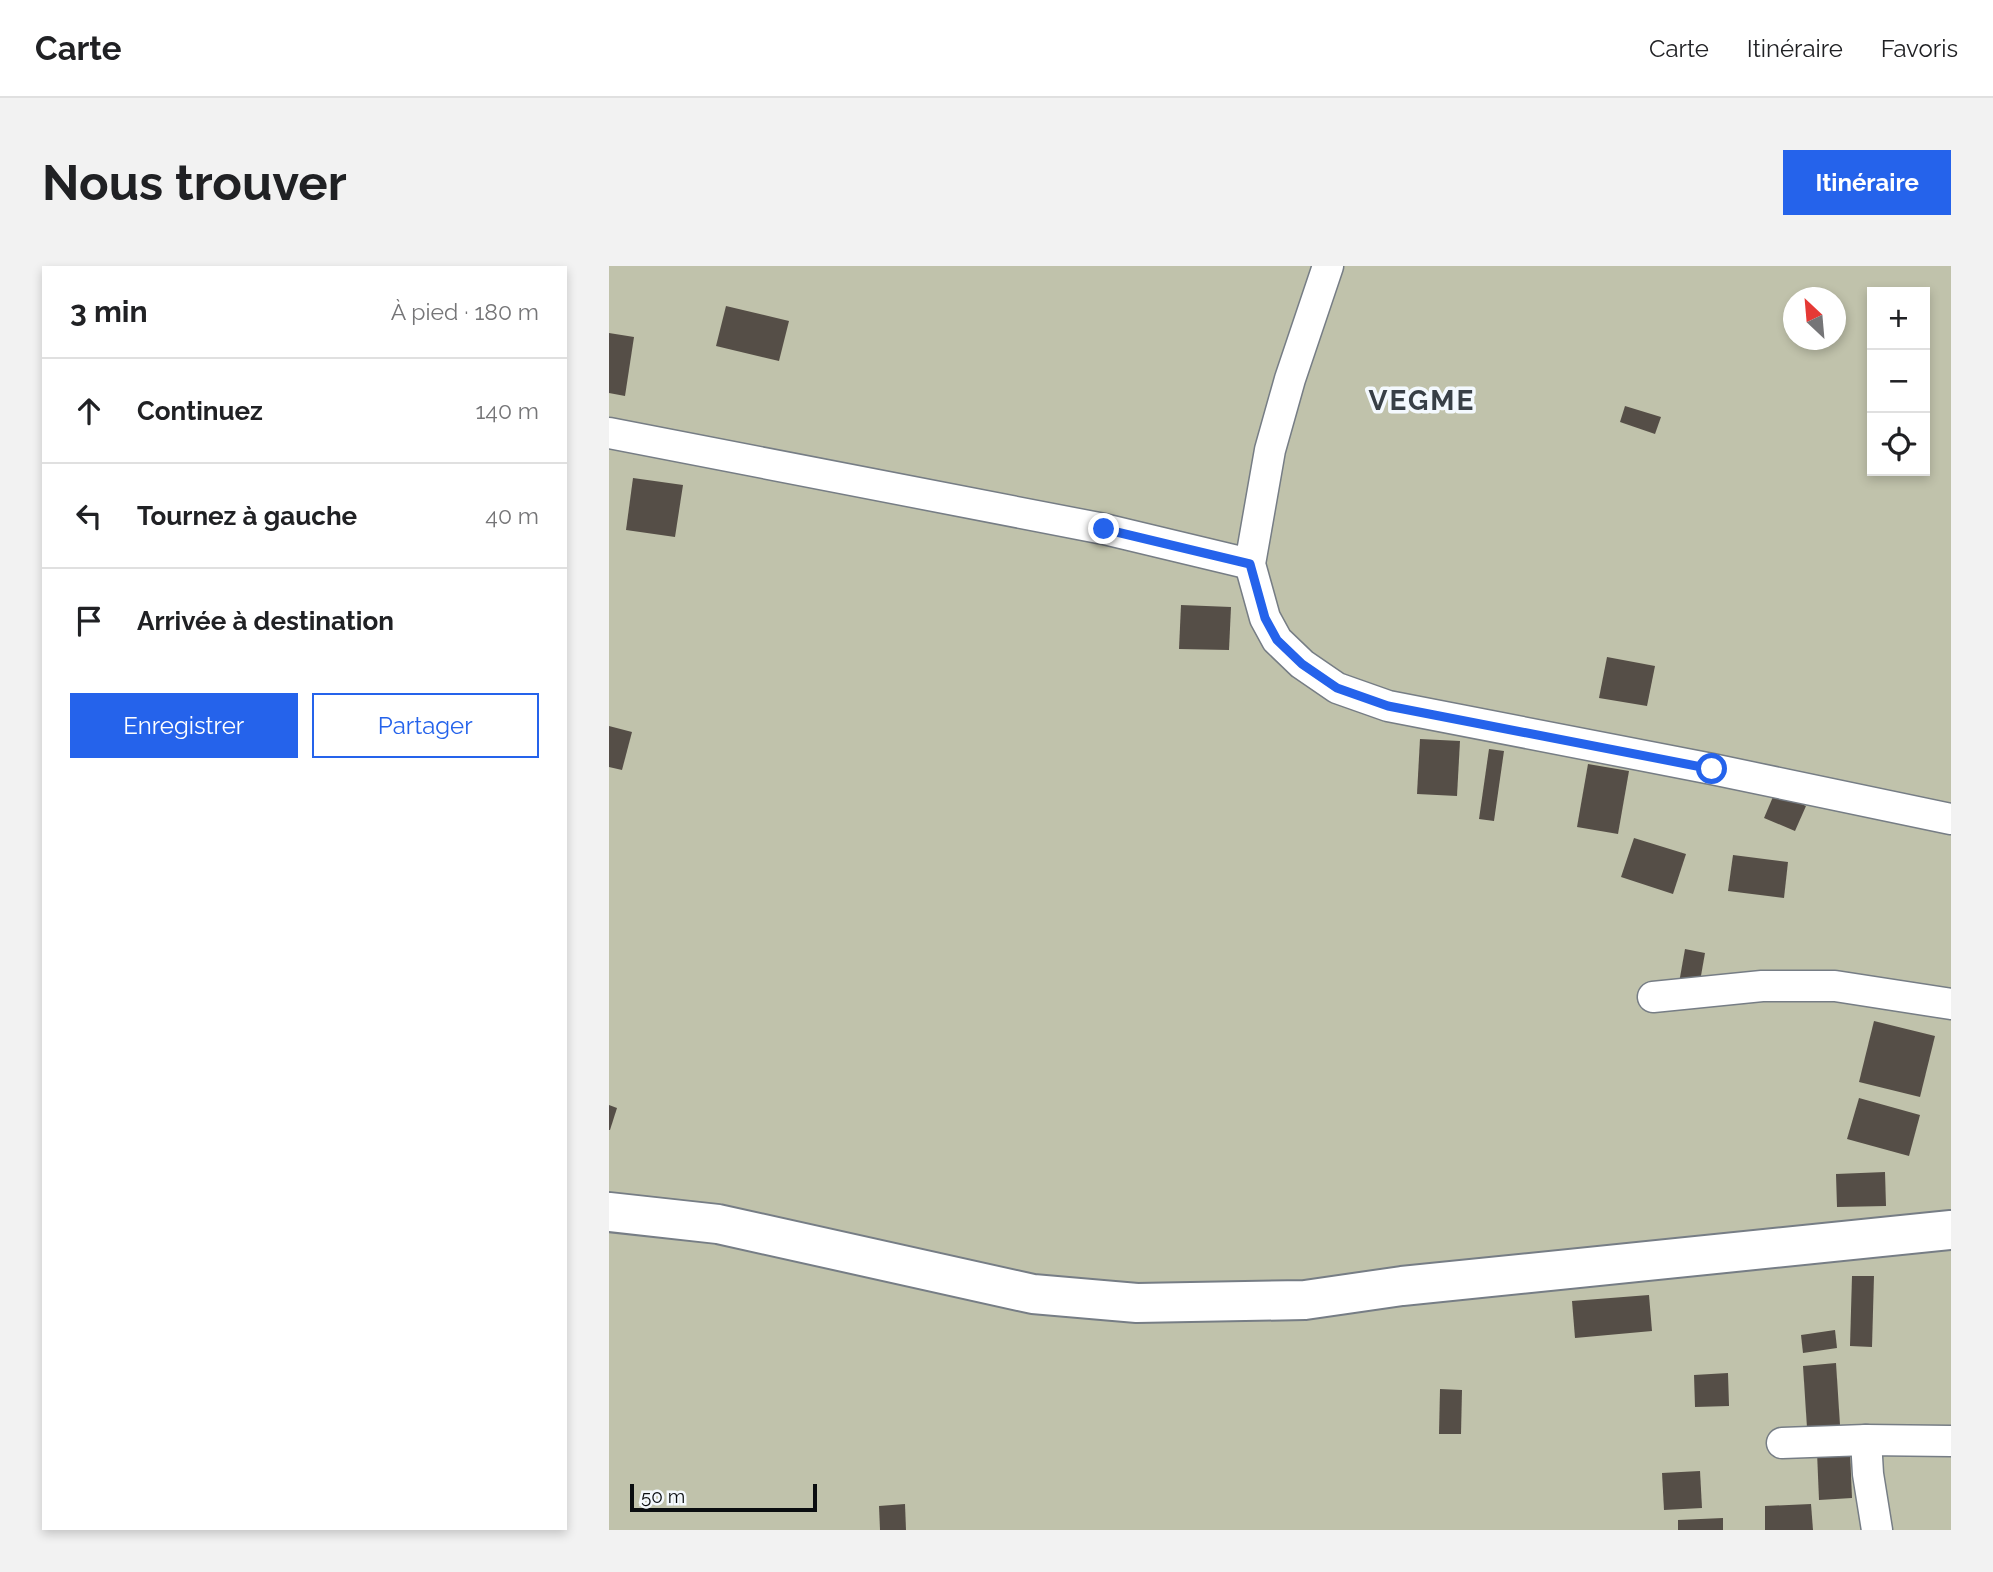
<!DOCTYPE html>
<html lang="fr">
<meta charset="utf-8">
<style>
body{margin:0;font-family:Raleway,sans-serif;background:#f2f2f2;color:#202124}
.controls{position:absolute;right:21px;top:21px;display:grid;overflow:hidden;border-radius:0px;box-shadow:0 4px 10px #0003}
.controls button{width:63px;height:63px;display:grid;place-items:center;padding:0;border:0;border-bottom:2px solid #e0e0e0;background:#fff;color:#202124;font:35px sans-serif}
.compass{position:absolute;left:1174px;top:21px;width:63px;height:63px;border-radius:50%;background:#fff;box-shadow:0 4px 10px #0003;rotate:334deg}
.scale{position:absolute;left:21px;bottom:18px;width:187px;box-sizing:border-box;padding-left:7px;border:4px solid #0a0d10;border-top:0;font-size:19px;line-height:24px;white-space:nowrap;color:#0a0d10;-webkit-text-stroke:5px #f4f9fe;paint-order:stroke}
.stop{position:absolute;width:21px;height:21px;margin:-16px;border:5px solid #2563eb;border-radius:50%;background:#fff}
.stop.end{background:#2563eb;border-color:#fff;box-shadow:0 2px 7px #0008}
.list{margin:0;padding:0;list-style:none}
h2{display:flex;justify-content:space-between;align-items:center;height:91px;margin:0;padding:0 28px;font-size:30px}
h2 small{font-size:23px;font-weight:400;color:#757577}
.list li{display:grid;grid-template-columns:46px 1fr auto;gap:21px;align-items:center;box-sizing:border-box;height:105px;padding:0 28px;border-top:2px solid #e0e0e0}
.list b{display:block;font-size:26px;white-space:nowrap}
.list em{font-size:23px;font-style:normal;color:#757577}
.actions{display:flex;gap:14px;padding:21px 28px}
.actions a{flex:1;padding:16px 0;border:2px solid #2563eb;border-radius:0px;text-align:center;font-size:24px;color:#2563eb}
.actions .main{background:#2563eb;color:#fff}
.icon{flex:none;width:38px;height:38px;fill:none;stroke:currentColor;stroke-width:2;stroke-linecap:round;stroke-linejoin:round}
.map{position:relative;flex:none;width:1342px;height:1264px;overflow:hidden;border-radius:0px}
header{display:flex;align-items:center;gap:42px;box-sizing:border-box;height:98px;padding:0 35px;background:#fff;border-bottom:2px solid #e0e0e0}
header strong{font-size:33px}
nav{display:flex;gap:38px;margin-inline-start:auto;font-size:24px}
.intro{display:flex;align-items:center;justify-content:space-between;box-sizing:border-box;height:168px;padding:0 42px}
h1{margin:0;font-size:49px}
.button{padding:18px 32px;border-radius:0px;background:#2563eb;color:#fff;font-size:24px;font-weight:700}
main{display:flex;gap:42px;padding:0 42px}
aside{flex:1;background:#fff;border-radius:0px;box-shadow:0 4px 10px #0003}
.map>svg:first-child{display:block}
.green{fill:#c0c2ab;fill-rule:evenodd}
.building{fill:#554e47}
.lines{fill:none;stroke-linecap:round;stroke-linejoin:round}
.street-casing{stroke:#767d85;stroke-width:33}
.secondary-casing{stroke:#767d85;stroke-width:42}
.street{stroke:#fff;stroke-width:30}
.secondary{stroke:#fff;stroke-width:38}
.route{stroke:#2563eb;stroke-width:9}
.labels{text-anchor:middle;stroke-width:7;stroke-linejoin:round;paint-order:stroke}
.district-label{font-size:28px;font-weight:bold;letter-spacing:2px;fill:#383f46;stroke:#f4f9fe}
</style>
<header>
<strong>Carte</strong>
<nav><a>Carte</a><a>Itinéraire</a><a>Favoris</a></nav>
</header>
<div class="intro"><h1>Nous trouver</h1><a class="button">Itinéraire</a></div>
<main>
<aside>
<h2>3 min<small>À pied · 180 m</small></h2>
<ul class="list">
<li><svg class="icon" aria-label="ahead" viewBox="0 0 24 24"><path d="M12 20V5M6 11l6-6 6 6"/></svg><div><b>Continuez</b></div><em>140 m</em></li>
<li><svg class="icon" aria-label="left" viewBox="0 0 24 24"><path d="M17 20v-9H6M10 6l-5 5 5 5"/></svg><div><b>Tournez à gauche</b></div><em>40 m</em></li>
<li><svg class="icon" aria-label="arrive" viewBox="0 0 24 24"><path d="M6 21V4h12l-3 4 3 4H6"/></svg><div><b>Arrivée à destination</b></div></li>
</ul>
<div class="actions"><a class="main">Enregistrer</a><a>Partager</a></div>
</aside>
<div class="map">
<svg width="1342" height="1264" viewBox="0 0 1342 1264">
<rect width="100%" height="100%" fill="#e4ecf5"/>
<path class="green" d="M0,0H1342V1264H0ZM1263,26H1316V205H1263ZM1184,32H1226V74H1184Z"/>
<g class="building">
<path d="M117,40L180,55L170,95L107,80Z"/>
<path d="M0,67L25,71L16,130L0,127Z"/>
<path d="M1016,140L1052,151L1046,168L1011,156Z"/>
<path d="M24,212L74,219L66,271L17,264Z"/>
<path d="M572,339L622,341L620,384L570,383Z"/>
<path d="M998,391L1046,400L1038,440L990,432Z"/>
<path d="M0,460L23,466L13,504L0,501Z"/>
<path d="M811,473L851,475L848,530L808,528Z"/>
<path d="M880,483L895,485L885,555L870,553Z"/>
<path d="M979,498L1020,505L1009,568L968,561Z"/>
<path d="M1166,526L1197,540L1186,565L1155,552Z"/>
<path d="M1025,572L1077,588L1064,628L1012,611Z"/>
<path d="M1124,589L1179,596L1175,632L1119,625Z"/>
<path d="M1076,683L1096,687L1090,721L1070,717Z"/>
<path d="M1265,755L1326,770L1311,831L1250,816Z"/>
<path d="M1250,832L1311,849L1300,890L1238,873Z"/>
<path d="M0,839L8,842L1,864H0Z"/>
<path d="M1276,906L1277,940L1228,941L1227,908Z"/>
<path d="M1243,1010H1265L1263,1081L1241,1080Z"/>
<path d="M1040,1029L1043,1065L966,1072L963,1035Z"/>
<path d="M1226,1064L1228,1082L1194,1087L1192,1069Z"/>
<path d="M1227,1097L1231,1159L1198,1162L1194,1100Z"/>
<path d="M1119,1107L1120,1140L1086,1141L1085,1109Z"/>
<path d="M831,1123L853,1124L852,1168H830Z"/>
<path d="M1241,1185L1243,1232L1210,1234L1208,1186Z"/>
<path d="M1091,1205L1093,1242L1055,1244L1053,1207Z"/>
<path d="M296,1238L297,1264H271L270,1240Z"/>
<path d="M1202,1238L1204,1264H1156V1240Z"/>
<path d="M1114,1252V1264H1069V1254Z"/>
</g>
<g class="lines">
<defs>
<g id="street">
<path d="M719,0L681,113L661,184L641,298L656,352L668,374L693,398L728,422L779,440L1103,503L1342,553"/>
<path d="M0,167L495,263L641,298"/>
<path d="M1044,731L1153,720H1226L1342,738"/>
<path d="M1257,1174L1259,1208L1268,1264"/>
<path d="M1173,1177L1257,1174L1342,1175"/>
</g>
<path id="secondary" d="M0,946L109,958L424,1028L528,1037L696,1034L793,1020L1342,964"/>
</defs>
<use href="#street" class="street-casing"/>
<use href="#secondary" class="secondary-casing"/>
<use href="#street" class="street"/>
<use href="#secondary" class="secondary"/>
</g>
<g class="lines">
<path class="route" d="M495,263L641,298L656,352L668,374L693,398L728,422L779,440L1103,503"/>
</g>
<g class="labels">
<g class="district-label">
<text x="813" y="144">VEGME</text>
</g>
</g>
</svg>
<div class="controls">
<button>+</button>
<button>−</button>
<button><svg class="icon" aria-label="locate" viewBox="0 0 24 24"><circle cx="12" cy="12" r="6"/><path d="M12 2v4M12 18v4M2 12h4M18 12h4"/></svg></button>
</div>
<svg class="compass" viewBox="-18 -18 36 36"><path d="M0-13l5 13h-10z" fill="#e53935"/><path d="M0 13l5-13h-10z" fill="#757577"/></svg>
<div class="scale">50 m</div>
<div class="stop" style="left:1103px;top:503px"></div>
<div class="stop end" style="left:495px;top:263px"></div>
</div>
</main>
